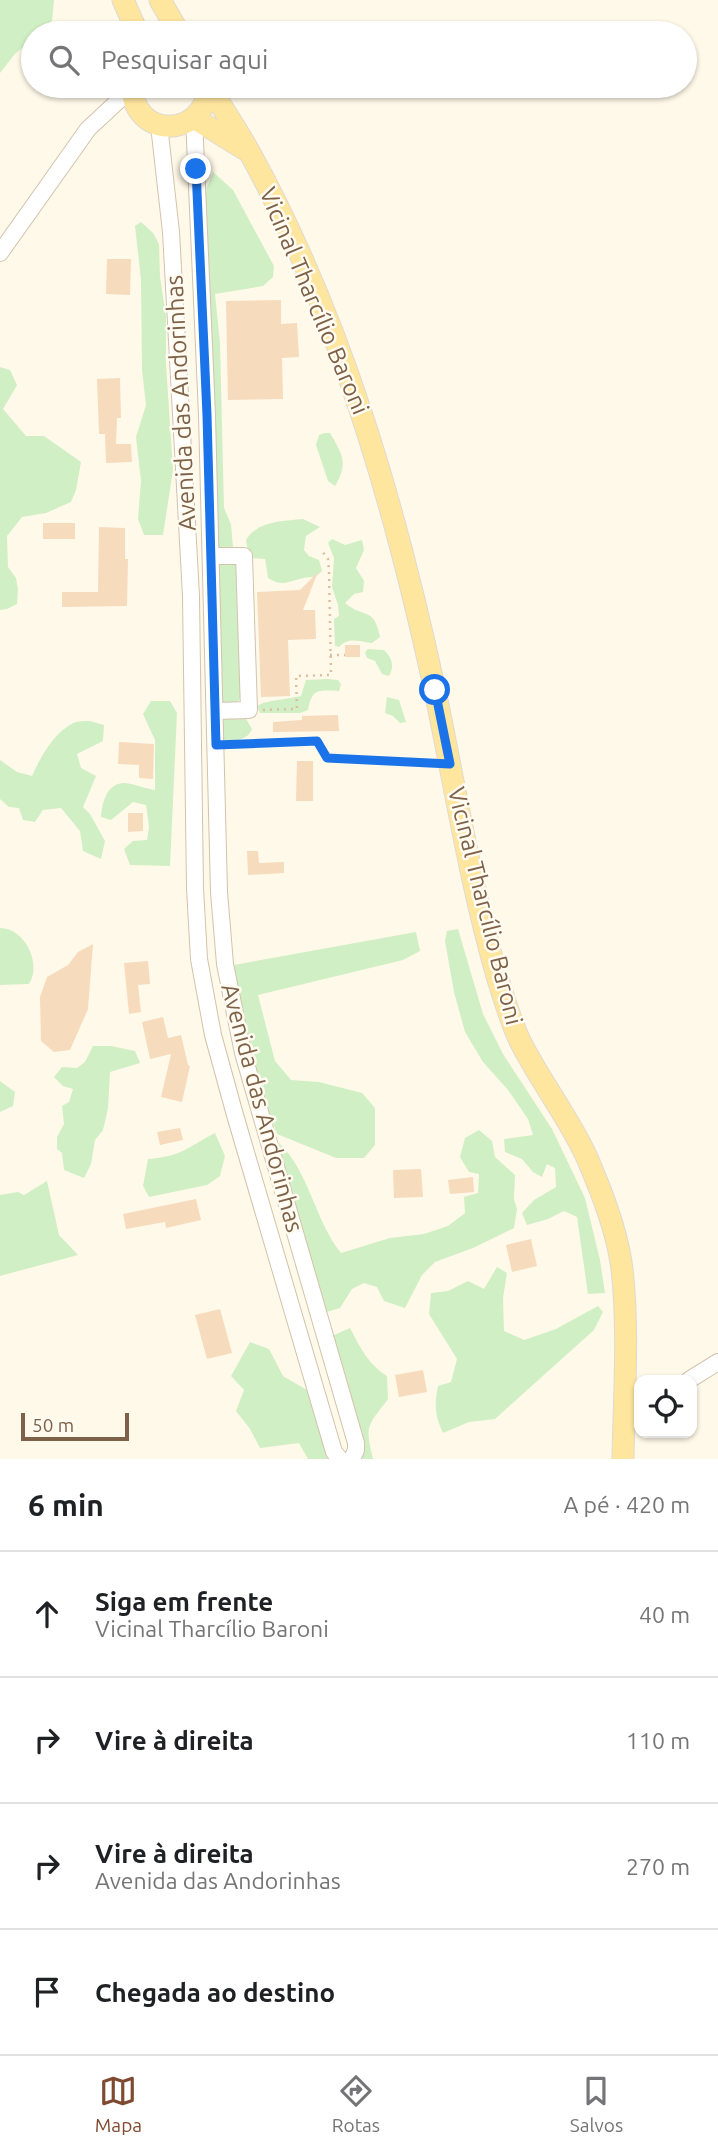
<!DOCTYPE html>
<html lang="pt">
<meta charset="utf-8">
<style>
body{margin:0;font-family:Ubuntu,sans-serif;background:#f2f2f2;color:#202124}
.controls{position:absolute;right:21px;bottom:21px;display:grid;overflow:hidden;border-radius:14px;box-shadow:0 2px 5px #0004}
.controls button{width:63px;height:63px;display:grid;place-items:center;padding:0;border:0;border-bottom:2px solid #e0e0e0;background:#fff;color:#202124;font:35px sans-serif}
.scale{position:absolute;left:21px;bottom:18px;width:108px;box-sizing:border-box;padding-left:7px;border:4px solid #7d6148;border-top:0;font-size:19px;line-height:24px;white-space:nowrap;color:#7d6148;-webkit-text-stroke:5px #fffbf1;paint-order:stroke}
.stop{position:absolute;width:21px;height:21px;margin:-16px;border:5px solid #1a73e8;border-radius:50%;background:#fff}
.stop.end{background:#1a73e8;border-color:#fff;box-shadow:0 2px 7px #0008}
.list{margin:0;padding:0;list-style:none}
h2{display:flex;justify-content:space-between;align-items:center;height:91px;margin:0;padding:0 28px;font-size:30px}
h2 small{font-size:23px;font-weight:400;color:#757577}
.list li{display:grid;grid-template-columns:46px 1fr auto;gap:21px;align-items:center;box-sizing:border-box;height:126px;padding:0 28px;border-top:2px solid #e0e0e0}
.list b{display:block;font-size:26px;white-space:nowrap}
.list p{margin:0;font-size:23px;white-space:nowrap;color:#757577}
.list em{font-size:23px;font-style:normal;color:#757577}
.icon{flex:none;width:38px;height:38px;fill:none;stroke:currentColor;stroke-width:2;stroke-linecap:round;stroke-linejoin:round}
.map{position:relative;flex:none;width:718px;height:1459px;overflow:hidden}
.search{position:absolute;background:#fff;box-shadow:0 2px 5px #0004;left:21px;right:21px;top:21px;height:77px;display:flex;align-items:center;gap:18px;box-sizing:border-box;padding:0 24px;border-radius:38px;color:#757577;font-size:26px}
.sheet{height:595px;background:#fff}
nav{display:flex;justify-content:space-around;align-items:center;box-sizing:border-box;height:98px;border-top:2px solid #e0e0e0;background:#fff;font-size:19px;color:#757577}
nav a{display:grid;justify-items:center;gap:4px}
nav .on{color:#804a31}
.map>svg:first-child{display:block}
.green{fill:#d1efc4}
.building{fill:#f7dbbd}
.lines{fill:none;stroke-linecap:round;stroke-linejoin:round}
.minor-casing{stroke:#d3c2ac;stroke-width:18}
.major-casing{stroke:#e0d9d3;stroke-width:23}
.path{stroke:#ddbe9f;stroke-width:2.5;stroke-dasharray:2 5;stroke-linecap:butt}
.minor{stroke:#fff;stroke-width:16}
.major{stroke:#ffe69f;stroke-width:21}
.route{stroke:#1a73e8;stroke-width:9}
.labels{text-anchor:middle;stroke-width:5;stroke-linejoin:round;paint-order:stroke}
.street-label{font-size:24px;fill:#7d6148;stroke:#fffbf1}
</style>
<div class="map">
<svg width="718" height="1459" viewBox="0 0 718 1459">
<rect width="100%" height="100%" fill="#fff9e9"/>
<g class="green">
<path d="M0,0H54L52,21L38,33H33V38L14,55L0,73Z"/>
<path d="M213,172L233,190L274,266L273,277L263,286L215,294L220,343L224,508L231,524L233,548L215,547L203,209L207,187Z"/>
<path d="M141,222L153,233L159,244L160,277L166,316V364L173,470L163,535H144L138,519L141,481L136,437L146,405L142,370L141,280L135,226Z"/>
<path d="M0,367L10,370L17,385L3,409L26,436H44L81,462L76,490L71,502L46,513L22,517L7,536L8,567L16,578L18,589L17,604L7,609L0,610Z"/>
<path d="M325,433H330C342,454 349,463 335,486L328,481L316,445L319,435Z"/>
<path d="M303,519L320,527L306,536L304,550L309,556L319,560L322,571L315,577C294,576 286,590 268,578L265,559L249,558L246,540C257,521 283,521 303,519Z"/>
<path d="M332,539L345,545L362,540L364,550L356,568L364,581L363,592L354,594L345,603C364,619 374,606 380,637L372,643C360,642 349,636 339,647L335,646L334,619L339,616L338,605L332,587L334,558L328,543Z"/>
<path d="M222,561L239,562L242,658L240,698L237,704L218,706L215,568Z"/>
<path d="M368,649L384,650C392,658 395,666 389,676L382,674L375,661L367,658L365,652Z"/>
<path d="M327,679L338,680L341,684L339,691C318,690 312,688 308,710L300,713H260L257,706C266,700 289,699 301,696L306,680Z"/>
<path d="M387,697L399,700L406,722L400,723L393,716L385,713Z"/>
<path d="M151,701H170L177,713L170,866L130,865L124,849L133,841L147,840L149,827L146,805L133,802L111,820L101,817C102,804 106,784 123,783C129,782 147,789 155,790V740L143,714Z"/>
<path d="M229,716L235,719L245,717L252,729C247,742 233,740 221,740L218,717Z"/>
<path d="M90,721L104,725L103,741L77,754L81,768L96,776L83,807L90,814L105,841L101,859L83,851L80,831L61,808L43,810L35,822L23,820L19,808L9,807L0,799V760L17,772L32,776C41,756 53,734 73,723C78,721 85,721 90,721Z"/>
<path d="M0,928C25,928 42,964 29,984L0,985Z"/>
<path d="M458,929L483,1014L503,1054L552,1129L585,1198L600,1260L605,1293L588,1294L577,1217L564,1211L548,1219L527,1225L522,1213L534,1200L556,1187L555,1168L547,1164L542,1177L533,1172L522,1159L505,1152L504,1139L533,1135L528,1119L508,1090L483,1062L465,1032L454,992L445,941L447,931Z"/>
<path d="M416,932L420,951L403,960L258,995L275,1061L291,1080L319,1082L362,1093L375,1108V1145L364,1158H336L277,1134L254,1073L234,965Z"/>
<path d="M93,1046H111L135,1051L140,1063L110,1072L108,1108L103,1130L95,1140L91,1164L84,1178L64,1170L62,1153L57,1149V1137L64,1124L62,1106L69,1102L73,1089L63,1086L54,1077L62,1067L77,1068L85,1062Z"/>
<path d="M0,1081L15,1092L13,1106L0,1112Z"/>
<path d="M479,1130L492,1141L495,1157L515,1175L514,1199L517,1209L514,1228L473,1248L435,1262L422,1275L405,1308L384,1301L377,1287L364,1283L352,1289L340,1308L327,1312L312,1269L278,1154L279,1143C309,1171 315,1221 341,1253L390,1238L424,1234L448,1226L465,1213L464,1197L478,1193L479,1174L469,1172L460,1157L465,1138Z"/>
<path d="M215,1133L225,1156L220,1176L207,1185L149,1197L143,1186L148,1159C183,1156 186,1148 215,1133Z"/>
<path d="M47,1181L59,1235L78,1255L0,1276V1195L18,1192L24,1195Z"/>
<path d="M497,1267L507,1273L503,1298L504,1331L524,1340L556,1329L598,1306L603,1312L594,1330L495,1419L469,1422L443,1433C435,1415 434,1406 438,1386L451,1382L457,1359L429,1314L431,1293L448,1291L468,1281L484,1289Z"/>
<path d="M350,1328C360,1347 368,1364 387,1376L388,1399C367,1427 365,1424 373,1459H361L357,1425L337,1357L334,1335Z"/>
<path d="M250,1342L269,1349L283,1376L307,1390L331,1459H308L299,1443L260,1448L250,1429L236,1411L244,1390L231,1376Z"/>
</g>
<g class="building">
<path d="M107,259H131L130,295L106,294Z"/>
<path d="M281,300V324L297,323L299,357L282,358L283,399L228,400L226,301Z"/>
<path d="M120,378L121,418H117L116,444H131L132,462L106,463L105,434H99L97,379Z"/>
<rect x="43" y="523" width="32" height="16"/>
<path d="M99,527L125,528V559H128L127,606L62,607V592H98Z"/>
<path d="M318,572L303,610H315L316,639L288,640L290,696L261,697L257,592L300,590Z"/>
<rect x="345" y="645" width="15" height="12"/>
<path d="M338,715L339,731L273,732V722L302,720V716Z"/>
<path d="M119,742L154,744L153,779L139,778V765L118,764Z"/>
<path d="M297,761H313V801H296Z"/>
<path d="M128,813H143V831L128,832Z"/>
<path d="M247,851H258L259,863L284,862V873L248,875Z"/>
<path d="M93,944L88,1009L70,1050L54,1052L41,1041L40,997L47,977L68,965L78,952Z"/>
<path d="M148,961L150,984L138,985L141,1012L129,1014L124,963Z"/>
<path d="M163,1017L168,1038L181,1035L188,1065L190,1066L182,1102L161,1097L171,1054L150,1059L142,1022Z"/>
<path d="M180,1128L183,1140L160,1145L157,1132Z"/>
<path d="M421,1169L423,1197L394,1198L393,1170Z"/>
<path d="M473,1177L474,1192L450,1194L448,1180Z"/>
<path d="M196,1199L201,1220L166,1228L165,1222L126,1229L123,1214Z"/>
<path d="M531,1239L537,1266L512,1272L506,1245Z"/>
<path d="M220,1309L232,1353L207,1359L195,1315Z"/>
<path d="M423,1370L427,1392L399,1397L395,1375Z"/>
</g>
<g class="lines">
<defs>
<g id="minor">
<path d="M194,118L207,415L219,892L225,964L243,1053L356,1443V1450L352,1459"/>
<path d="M159,125L171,232L191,596L195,888L199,959L213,1035L235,1115L334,1452L340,1459"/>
<path d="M0,253L88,129L131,89"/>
<path d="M211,556H244L249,710L215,711"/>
<path d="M689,1380L718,1362"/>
<path d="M624,1420L639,1411"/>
</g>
<g id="major">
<path d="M123,0L135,27L136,33"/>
<path d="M160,0L179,33"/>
<path d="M132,86C133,139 204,140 209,86"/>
<path d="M209,86C223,109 238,131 251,155C342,321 395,506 435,691C455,786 470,882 497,976C504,998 511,1024 522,1045C544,1087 576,1128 593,1172C606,1203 618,1236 622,1269C629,1332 624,1396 623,1459"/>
<path d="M194,118L246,150"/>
</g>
</defs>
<use href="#minor" class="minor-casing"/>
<use href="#major" class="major-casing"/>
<g class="path">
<path d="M330,655H345"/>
<path d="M263,710L297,709L296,676L331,675L329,570L328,559L322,551"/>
<path d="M229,745L317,741L327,758L432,764"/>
</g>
<use href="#minor" class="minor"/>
<use href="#major" class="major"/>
</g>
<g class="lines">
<path class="route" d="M196,169L207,415L216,745L317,741L327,758L450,764L435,690"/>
</g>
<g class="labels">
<g class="street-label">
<text transform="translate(314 301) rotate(67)" y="8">Vicinal Tharcílio Baroni</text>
<text transform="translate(181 403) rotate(-93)" y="8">Avenida das Andorinhas</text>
<text transform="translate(485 906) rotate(76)" y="8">Vicinal Tharcílio Baroni</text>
<text transform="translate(262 1108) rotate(75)" y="8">Avenida das Andorinhas</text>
</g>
</g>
</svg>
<div class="controls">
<button><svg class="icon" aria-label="locate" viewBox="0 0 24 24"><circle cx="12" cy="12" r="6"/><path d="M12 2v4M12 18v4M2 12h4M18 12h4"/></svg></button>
</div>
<div class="scale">50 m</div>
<div class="stop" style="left:435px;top:690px"></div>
<div class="stop end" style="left:196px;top:169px"></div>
<div class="search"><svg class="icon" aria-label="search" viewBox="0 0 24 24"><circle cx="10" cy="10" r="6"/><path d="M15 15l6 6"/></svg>Pesquisar aqui</div>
</div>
<section class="sheet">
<h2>6 min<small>A pé · 420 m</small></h2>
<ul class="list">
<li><svg class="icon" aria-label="ahead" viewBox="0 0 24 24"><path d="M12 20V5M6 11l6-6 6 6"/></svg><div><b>Siga em frente</b><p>Vicinal Tharcílio Baroni</p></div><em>40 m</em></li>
<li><svg class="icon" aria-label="right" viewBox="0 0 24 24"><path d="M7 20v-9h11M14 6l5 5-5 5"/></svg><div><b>Vire à direita</b></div><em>110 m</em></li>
<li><svg class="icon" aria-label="right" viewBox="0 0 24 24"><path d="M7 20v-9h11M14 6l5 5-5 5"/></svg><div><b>Vire à direita</b><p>Avenida das Andorinhas</p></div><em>270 m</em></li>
<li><svg class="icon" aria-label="arrive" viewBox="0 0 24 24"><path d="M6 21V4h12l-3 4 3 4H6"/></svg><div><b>Chegada ao destino</b></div></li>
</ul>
</section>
<nav>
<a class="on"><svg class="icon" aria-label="map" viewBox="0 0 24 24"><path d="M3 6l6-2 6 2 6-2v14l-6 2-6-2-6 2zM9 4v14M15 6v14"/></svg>Mapa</a>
<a><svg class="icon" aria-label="directions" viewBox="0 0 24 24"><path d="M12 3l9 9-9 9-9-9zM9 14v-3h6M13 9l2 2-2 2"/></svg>Rotas</a>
<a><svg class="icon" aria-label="saved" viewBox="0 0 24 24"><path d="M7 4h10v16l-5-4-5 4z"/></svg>Salvos</a>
</nav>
